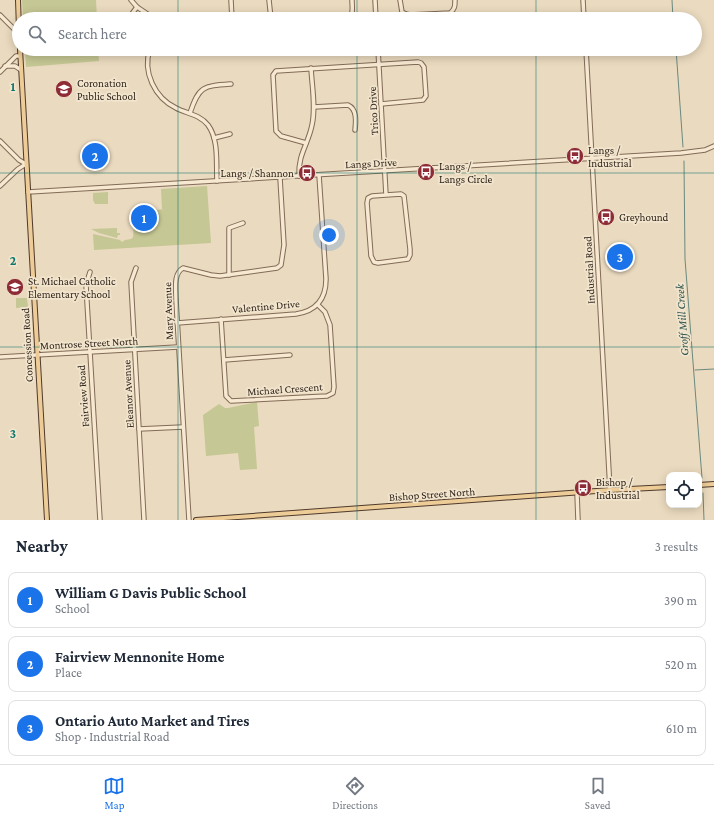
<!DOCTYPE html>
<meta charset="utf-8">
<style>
body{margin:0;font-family:"Crimson Pro",serif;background:#f2f2f3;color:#1f2937}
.controls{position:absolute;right:12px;bottom:12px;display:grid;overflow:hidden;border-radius:8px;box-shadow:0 2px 10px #0003}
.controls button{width:36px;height:36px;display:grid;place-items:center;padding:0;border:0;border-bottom:1px solid #e0e1e3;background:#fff;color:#1f2937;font:20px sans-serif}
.you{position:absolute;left:329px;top:235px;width:14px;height:14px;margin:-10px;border:3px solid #fff;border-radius:50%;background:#1a73e8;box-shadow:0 0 0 6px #1a73e833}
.badge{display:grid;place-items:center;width:26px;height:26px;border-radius:50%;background:#1a73e8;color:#fff;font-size:13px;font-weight:700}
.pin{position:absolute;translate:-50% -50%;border:2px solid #fff;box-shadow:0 1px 4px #0006}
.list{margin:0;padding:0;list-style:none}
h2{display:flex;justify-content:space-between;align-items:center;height:52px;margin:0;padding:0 16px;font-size:17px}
h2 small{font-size:13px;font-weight:400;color:#747a83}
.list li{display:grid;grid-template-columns:26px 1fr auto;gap:12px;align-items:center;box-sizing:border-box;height:56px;margin:0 8px 8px;padding:0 8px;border:1px solid #e0e1e3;border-radius:8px}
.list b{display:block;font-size:15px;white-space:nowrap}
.list p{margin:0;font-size:13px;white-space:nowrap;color:#747a83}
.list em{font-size:13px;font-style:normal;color:#747a83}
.icon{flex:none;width:22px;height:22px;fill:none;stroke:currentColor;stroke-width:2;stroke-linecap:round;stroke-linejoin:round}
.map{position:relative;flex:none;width:714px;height:520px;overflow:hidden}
.search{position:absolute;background:#fff;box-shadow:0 2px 10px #0003;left:12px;right:12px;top:12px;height:44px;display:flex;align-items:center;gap:10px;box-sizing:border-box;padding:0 14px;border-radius:22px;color:#747a83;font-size:15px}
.sheet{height:244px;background:#fff}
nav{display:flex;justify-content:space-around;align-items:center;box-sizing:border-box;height:56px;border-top:1px solid #e0e1e3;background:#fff;font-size:11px;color:#747a83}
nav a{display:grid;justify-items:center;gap:2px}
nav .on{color:#1a73e8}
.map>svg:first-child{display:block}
.green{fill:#c5c794}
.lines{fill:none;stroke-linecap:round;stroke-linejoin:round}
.stream{stroke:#6a897f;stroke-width:1}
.minor-casing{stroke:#826b58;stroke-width:5.5}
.major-casing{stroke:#4f3a2d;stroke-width:6}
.minor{stroke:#f6e8d1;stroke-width:3.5}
.major{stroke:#edcc97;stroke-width:4}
.grid{fill:none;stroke:#0f766e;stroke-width:1;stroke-opacity:0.55}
.labels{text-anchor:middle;stroke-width:3.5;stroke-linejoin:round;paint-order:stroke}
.poi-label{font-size:11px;fill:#32251c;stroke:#f2e5cd;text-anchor:start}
.street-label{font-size:11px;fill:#32251c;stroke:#f2e5cd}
.water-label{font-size:12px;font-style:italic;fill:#2c514c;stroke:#f2e5cd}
.grid-label{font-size:13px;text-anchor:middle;font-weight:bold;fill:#0f766e;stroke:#f2e5cd;stroke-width:3.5;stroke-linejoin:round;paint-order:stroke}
</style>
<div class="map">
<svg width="714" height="520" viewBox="0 0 714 520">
<rect width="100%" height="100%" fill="#eadabf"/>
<g class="green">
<path d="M22,0H96L97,19H23Z"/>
<path d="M25,49H98L99,61L26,67Z"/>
<path d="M207,186L211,243L94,250L93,234L120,240L122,242L125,240L131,239L133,237L135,212L165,209H162L161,189Z"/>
<path d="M108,192V204H95L93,200V193Z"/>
<path d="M117,228V233H120V235H118L117,238L99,233L91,229Z"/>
<path d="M16,298H27L28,307L16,308Z"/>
<path d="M257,402L259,426L254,427L257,469L240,470L238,453L206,456L203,415L219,404L225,408H228Z"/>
</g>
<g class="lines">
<g class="stream">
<path d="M672,0L673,19"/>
<path d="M676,49L683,147"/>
<path d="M684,161L685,259L702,478"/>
<path d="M695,370L714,369"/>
<path d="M703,493L704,520"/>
</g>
<defs>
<g id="minor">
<path d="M131,0L137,7L155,19"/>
<path d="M231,0L232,19"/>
<path d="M269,0L271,19"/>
<path d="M375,0L376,19"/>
<path d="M400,0L402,12L406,14L410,15L450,13C455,9 455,6 455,0"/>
<path d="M583,0L584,19"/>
<path d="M0,15L14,29L19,31"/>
<path d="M128,19L137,7"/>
<path d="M348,19C354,14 352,7 352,0"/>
<path d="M150,49C142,72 155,98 176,108C187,114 199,114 208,125C219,140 216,163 217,181"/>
<path d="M378,49L386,195L401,194L404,196L410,249V255L408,259L378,263L374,262L371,256L367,203L368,198L372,196L386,195"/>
<path d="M586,49L610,490"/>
<path d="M5,66H15L21,70"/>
<path d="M0,72L16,56H20"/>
<path d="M314,107L348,105C357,109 356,121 355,130"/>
<path d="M190,113C199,86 203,86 231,84"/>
<path d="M214,138L230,134"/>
<path d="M0,141L19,160L26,164"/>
<path d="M306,143L281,136L276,131L273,75L276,71L418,62L421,63L424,67L426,96L423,100L381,104"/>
<path d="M299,176C298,154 308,145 312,125C316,107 312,87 311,68"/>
<path d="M0,186L18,169L26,164"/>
<path d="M28,192L681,153L705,150L714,146"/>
<path d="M136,268L131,282L144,520"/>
<path d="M90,272L86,285L100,520"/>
<path d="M229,275V228L243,223"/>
<path d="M221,319L226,396L231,401L327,396L333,393L334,387L330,325L325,312L318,305"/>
<path d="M177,323L296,314C316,311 326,299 326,279L319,175"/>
<path d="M0,357L178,347"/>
<path d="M224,360L290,355"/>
<path d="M139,429L183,427"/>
<path d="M577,493L578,520"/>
<path d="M189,520L176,300C176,289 173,274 183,268L211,275L220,276L277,268L281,265L284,245L280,178"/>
</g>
<g id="major">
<path d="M18,0L19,29"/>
<path d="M20,49L47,520"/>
<path d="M699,485L714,484"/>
<path d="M196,520L610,490L669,487"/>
</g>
</defs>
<use href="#minor" class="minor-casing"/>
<use href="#major" class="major-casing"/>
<use href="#minor" class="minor"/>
<use href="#major" class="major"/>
</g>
<path class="grid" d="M178,0V19M357,0V19M536,0V19M178,49V520M357,49V520M536,49V520M0,173H714M0,347H714"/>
<defs>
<symbol id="school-disc" viewBox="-11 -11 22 22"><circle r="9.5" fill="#8d2c34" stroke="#f2e5cd"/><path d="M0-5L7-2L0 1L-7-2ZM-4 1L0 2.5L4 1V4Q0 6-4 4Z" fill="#fff"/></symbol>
<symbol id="bus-disc" viewBox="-11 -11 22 22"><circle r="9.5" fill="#8d2c34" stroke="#f2e5cd"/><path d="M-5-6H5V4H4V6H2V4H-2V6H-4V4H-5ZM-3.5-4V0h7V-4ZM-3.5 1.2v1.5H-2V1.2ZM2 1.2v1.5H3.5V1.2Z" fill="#fff"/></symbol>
</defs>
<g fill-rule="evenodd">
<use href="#school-disc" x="54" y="79" width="20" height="20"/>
<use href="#bus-disc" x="565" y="146" width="20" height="20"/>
<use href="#bus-disc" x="416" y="162" width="20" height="20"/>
<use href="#bus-disc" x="297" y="163" width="20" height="20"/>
<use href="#bus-disc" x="596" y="207" width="20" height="20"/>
<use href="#school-disc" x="5" y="277" width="20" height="20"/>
<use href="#bus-disc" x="573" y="478" width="20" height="20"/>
</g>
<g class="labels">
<g class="poi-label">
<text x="77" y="87">Coronation<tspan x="77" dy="13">Public School</tspan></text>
<text x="588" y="154">Langs /<tspan x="588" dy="13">Industrial</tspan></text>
<text x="439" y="170">Langs /<tspan x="439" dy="13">Langs Circle</tspan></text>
<text x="294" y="177" text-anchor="end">Langs / Shannon</text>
<text x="619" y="221">Greyhound</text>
<text x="28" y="285">St. Michael Catholic<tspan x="28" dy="13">Elementary School</tspan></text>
<text x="596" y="486">Bishop /<tspan x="596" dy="13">Industrial</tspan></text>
</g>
<g class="street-label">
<text transform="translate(373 111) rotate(-93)" y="4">Trico Drive</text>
<text transform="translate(371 163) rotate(-3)" y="4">Langs Drive</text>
<text transform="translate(589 270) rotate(-93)" y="4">Industrial Road</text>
<text transform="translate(266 306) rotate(-5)" y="4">Valentine Drive</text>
<text transform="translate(168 311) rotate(-92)" y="4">Mary Avenue</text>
<text transform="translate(89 343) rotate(-3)" y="4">Montrose Street North</text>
<text transform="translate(27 345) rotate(-93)" y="4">Concession Road</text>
<text transform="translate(285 389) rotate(-4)" y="4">Michael Crescent</text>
<text transform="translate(128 394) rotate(-93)" y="4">Eleanor Avenue</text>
<text transform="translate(83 396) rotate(-94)" y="4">Fairview Road</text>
<text transform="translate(432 494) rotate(-4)" y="4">Bishop Street North</text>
</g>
<g class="water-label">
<text transform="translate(682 320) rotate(-94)" y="4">Groff Mill Creek</text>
</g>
</g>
<g class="grid-label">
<text x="13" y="91">1</text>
<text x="13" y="265">2</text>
<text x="13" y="438">3</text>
</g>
</svg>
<div class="controls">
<button><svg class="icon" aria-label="locate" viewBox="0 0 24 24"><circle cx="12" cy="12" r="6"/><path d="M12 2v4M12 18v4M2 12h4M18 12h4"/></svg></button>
</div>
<div class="you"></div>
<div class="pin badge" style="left:144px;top:218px">1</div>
<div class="pin badge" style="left:95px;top:156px">2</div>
<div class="pin badge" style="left:620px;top:257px">3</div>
<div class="search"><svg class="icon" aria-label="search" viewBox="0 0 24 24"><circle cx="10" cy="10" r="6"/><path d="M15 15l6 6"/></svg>Search here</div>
</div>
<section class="sheet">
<h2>Nearby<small>3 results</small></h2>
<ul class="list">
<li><span class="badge">1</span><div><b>William G Davis Public School</b><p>School</p></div><em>390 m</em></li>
<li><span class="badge">2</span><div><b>Fairview Mennonite Home</b><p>Place</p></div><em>520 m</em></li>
<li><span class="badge">3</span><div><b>Ontario Auto Market and Tires</b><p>Shop · Industrial Road</p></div><em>610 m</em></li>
</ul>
</section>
<nav>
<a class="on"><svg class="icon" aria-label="map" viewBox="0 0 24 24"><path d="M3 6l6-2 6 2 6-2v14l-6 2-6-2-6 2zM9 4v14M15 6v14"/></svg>Map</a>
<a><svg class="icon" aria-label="directions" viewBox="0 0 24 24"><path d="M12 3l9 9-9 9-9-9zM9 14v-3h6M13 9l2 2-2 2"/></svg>Directions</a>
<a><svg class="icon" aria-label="saved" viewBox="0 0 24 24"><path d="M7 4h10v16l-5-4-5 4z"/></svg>Saved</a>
</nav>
